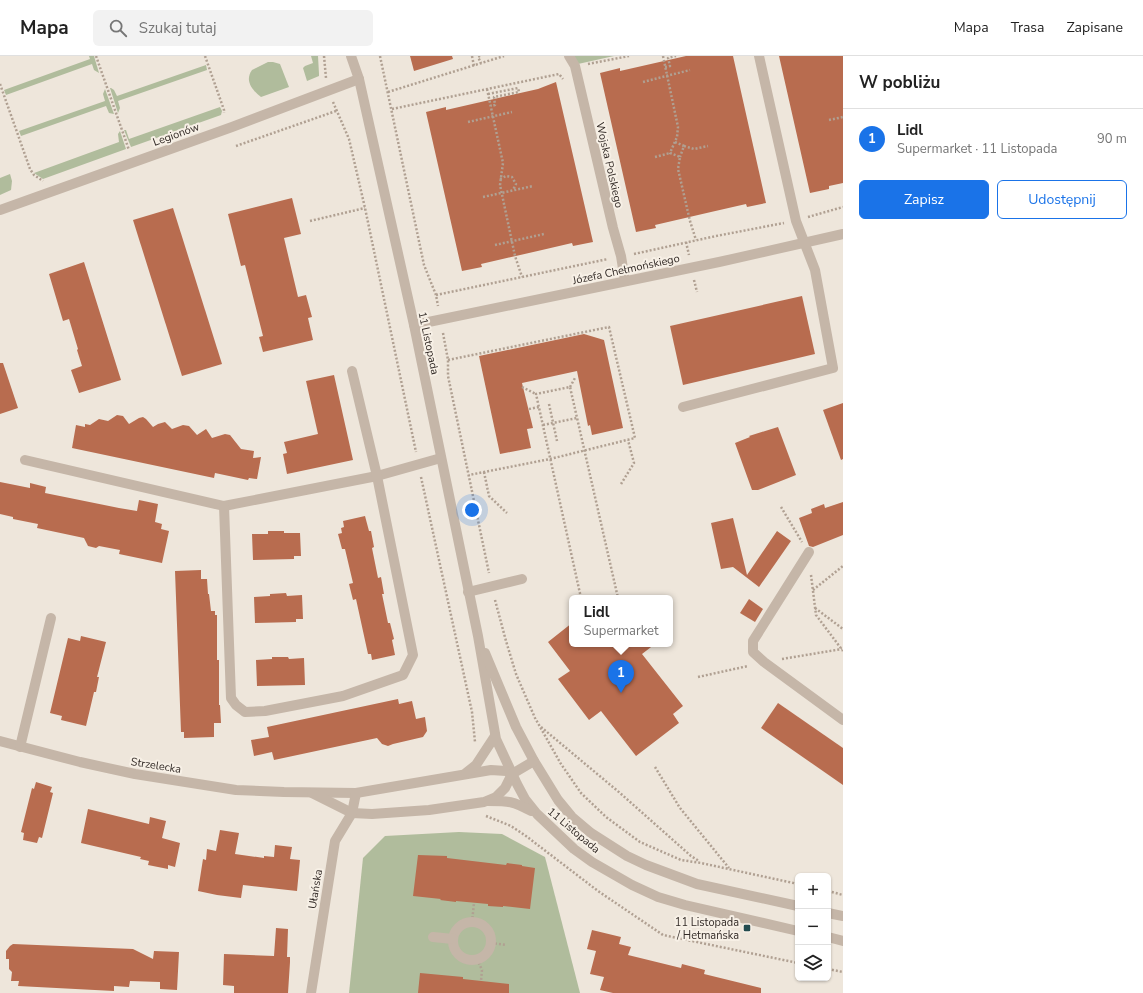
<!DOCTYPE html>
<html lang="pl">
<meta charset="utf-8">
<style>
body{margin:0;font-family:"Nunito Sans",sans-serif;background:#f2f2f2;color:#222}
.controls{position:absolute;right:12px;bottom:12px;display:grid;overflow:hidden;border-radius:6px;box-shadow:0 1px 3px #0004}
.controls button{width:36px;height:36px;display:grid;place-items:center;padding:0;border:0;border-bottom:1px solid #e0e0e0;background:#fff;color:#222;font:20px sans-serif}
.you{position:absolute;left:472px;top:454px;width:14px;height:14px;margin:-10px;border:3px solid #fff;border-radius:50%;background:#1a73e8;box-shadow:0 0 0 6px #1a73e833}
.badge{display:grid;place-items:center;width:26px;height:26px;border-radius:50%;background:#1a73e8;color:#fff;font-size:13px;font-weight:700}
.pin{position:absolute;translate:-50% -33px;filter:drop-shadow(0 1px 2px #0008)}
.pin::after{content:'';position:absolute;top:21px;width:14px;height:12px;background:inherit;clip-path:polygon(0 0,100% 0,50% 100%)}
.popup{position:absolute;left:569px;top:539px;width:104px;height:52px;box-sizing:border-box;display:grid;place-content:center;border-radius:6px;background:#fff;filter:drop-shadow(0 1px 3px #0005);font-size:13px;white-space:nowrap;color:#767676}
.popup b{font-size:15px;color:#222}
.popup::after{content:'';position:absolute;left:50%;top:100%;margin-left:-8px;border:8px solid transparent;border-top-color:#fff}
.list{margin:0;padding:0;list-style:none}
h2{display:flex;justify-content:space-between;align-items:center;height:52px;margin:0;padding:0 16px;font-size:17px}
h2 small{font-size:13px;font-weight:400;color:#767676}
.list li{display:grid;grid-template-columns:26px 1fr auto;gap:12px;align-items:center;box-sizing:border-box;height:60px;padding:0 16px;border-top:1px solid #e0e0e0}
.list b{display:block;font-size:15px;white-space:nowrap}
.list p{margin:0;font-size:13px;white-space:nowrap;color:#767676}
.list em{font-size:13px;font-style:normal;color:#767676}
.actions{display:flex;gap:8px;padding:12px 16px}
.actions a{flex:1;padding:9px 0;border:1px solid #1a73e8;border-radius:6px;text-align:center;font-size:14px;color:#1a73e8}
.actions .main{background:#1a73e8;color:#fff}
.icon{flex:none;width:22px;height:22px;fill:none;stroke:currentColor;stroke-width:2;stroke-linecap:round;stroke-linejoin:round}
.map{position:relative;flex:none;width:843px;height:937px;overflow:hidden}
header{display:flex;align-items:center;gap:24px;box-sizing:border-box;height:56px;padding:0 20px;background:#fff;border-bottom:1px solid #e0e0e0}
header strong{font-size:19px}
nav{display:flex;gap:22px;margin-inline-start:auto;font-size:14px}
.search{width:280px;height:36px;background:#f2f2f2;display:flex;align-items:center;gap:10px;box-sizing:border-box;padding:0 14px;border-radius:6px;color:#767676;font-size:15px}
main{display:flex}
aside{flex:1;background:#fff}
.map>svg:first-child{display:block}
.green{fill:#b0bc9c}
.building{fill:#b86c4f}
.lines{fill:none;stroke-linecap:round;stroke-linejoin:round}
.path{stroke:#b0a092;stroke-width:2.5;stroke-dasharray:2 2;stroke-linecap:butt}
.minor{stroke:#c5b6a8;stroke-width:10}
.poi-dot{fill:#224b4f;stroke:#f7f0e6;stroke-width:1.5}
.labels{text-anchor:middle;stroke-width:4;stroke-linejoin:round;paint-order:stroke}
.street-label{font-size:11px;fill:#332b27;stroke:#f7f0e6}
.poi-label{font-size:11px;fill:#332b27;stroke:#f7f0e6;text-anchor:end}
</style>
<header>
<strong>Mapa</strong>
<div class="search"><svg class="icon" aria-label="search" viewBox="0 0 24 24"><circle cx="10" cy="10" r="6"/><path d="M15 15l6 6"/></svg>Szukaj tutaj</div>
<nav><a>Mapa</a><a>Trasa</a><a>Zapisane</a></nav>
</header>
<main>
<div class="map">
<svg width="843" height="937" viewBox="0 0 843 937">
<rect width="100%" height="100%" fill="#eee6db"/>
<g class="green">
<path d="M89,0H94L99,17L94,14L92,8L6,39L4,34L90,3Z"/>
<path d="M311,0H318L319,18V20L307,25L303,12L305,10L313,7Z"/>
<path d="M574,0H614L578,8Z"/>
<path d="M268,6H273L280,8L289,31L261,41C253,35 244,25 252,14Z"/>
<path d="M206,9L207,14L118,45L120,52L118,57L110,32H111L114,34L117,40Z"/>
<path d="M105,33L114,58L109,57L106,50L21,80L19,75L105,45L103,38Z"/>
<path d="M220,51L222,55L221,59L131,91L124,74H126L129,83Z"/>
<path d="M120,75L126,93L43,123L34,117L119,86L118,78Z"/>
<path d="M10,118L12,125L11,134L0,139V122Z"/>
<path d="M459,776L502,778L545,801L580,937H349L363,802L385,780Z"/>
</g>
<g class="building">
<path d="M410,0H452L453,3L414,15Z"/>
<path d="M686,0H733L766,147L747,151L746,148L711,156L655,169L656,172L636,176L600,17L620,12V15Z"/>
<path d="M779,0H843V127L829,130V133L810,137Z"/>
<path d="M556,26L593,186L573,190L572,187L542,194L481,208L482,211L462,215L426,56L446,51V54L494,43L538,33Z"/>
<path d="M292,142L301,178L284,182L298,241L306,239L312,261L308,262L313,284L263,296L259,281L263,280L245,209L241,210L228,158Z"/>
<path d="M173,152L222,308L182,320L133,164Z"/>
<path d="M84,206L121,324L79,337L71,314L82,310L77,294L78,293L69,263L63,265L49,218Z"/>
<path d="M802,240L815,298L683,329L670,270Z"/>
<path d="M584,278L604,284L623,372L592,379L590,369L588,370L577,315L522,327L533,372L527,373L531,392L500,398L479,300Z"/>
<path d="M0,307H3L18,352L0,358Z"/>
<path d="M334,319L353,404L287,418L283,398L287,397L284,386L318,378L306,325Z"/>
<path d="M843,347V403L841,404L823,354Z"/>
<path d="M117,359L123,360L129,368L139,362L143,361L146,363L153,371L158,368L165,366L172,373L183,369L189,370L197,379L206,373L212,382L225,378L230,379L241,393L254,395L253,402L261,401L257,423L249,422L248,424L215,417L214,422L72,392L76,369L85,371V368L90,369L99,363L108,365Z"/>
<path d="M778,371L796,419L758,434H752L735,387L750,381L749,380Z"/>
<path d="M0,426L30,432V427L46,431L45,437L119,452L137,455L139,444L158,448L155,466L162,468L161,473L169,475L162,507L119,498L120,494L99,490L96,492L88,490L84,482L37,472L38,468L13,463V461L0,458Z"/>
<path d="M843,446V479L813,491L809,490L799,462L812,457L811,453L824,448L825,452Z"/>
<path d="M365,460L369,475H371L374,491L372,492L378,522L381,521L384,538H382L388,567H390L394,583L392,584L395,599L372,604L371,598H368L356,543L353,544L349,528L353,527L345,493H342L338,478L342,477L341,472L344,471L343,465Z"/>
<path d="M733,462L747,519L777,475L791,485L759,531L733,511L721,513L711,467Z"/>
<path d="M268,475H284V477H300L301,500H294V503L253,504L252,478H268Z"/>
<path d="M201,514V523H207L208,538H209L211,555H215V559H217V604H219V649H220L221,667H214V681L184,682V676H181L175,515Z"/>
<path d="M286,537L287,540L302,539L303,563H296V566L255,567L254,541L270,540V538Z"/>
<path d="M749,543L763,553L755,566L740,557Z"/>
<path d="M572,567V588H655L642,598L683,650L673,658L679,667L636,700L601,655L589,664L558,623L570,615L548,586Z"/>
<path d="M81,580L106,586L97,621H99L96,636H94L86,670L61,664L62,660L50,657L68,582L80,585Z"/>
<path d="M272,601H288L289,603L304,602L305,629L257,630L256,604L272,603Z"/>
<path d="M398,643L399,648L412,645L416,663L425,661L427,675L423,681L393,688L388,690L382,688L377,682L274,704L272,696L254,700L251,684L269,681L267,671Z"/>
<path d="M778,647L843,692V729L761,672Z"/>
<path d="M36,726L52,731L50,736L53,737L42,782L39,781L37,787L23,784L24,777L21,776L32,732L34,733Z"/>
<path d="M88,753L149,768L150,761L166,765L162,782L180,787L175,811L168,809V813L148,809L149,805L140,803L141,801L81,787Z"/>
<path d="M220,774L239,777L235,798L264,802V800L274,801L275,789L292,791L290,803L300,804L297,835L243,829L241,842L217,839L198,835L203,803L206,804L207,793L216,795Z"/>
<path d="M418,799L447,800V802L506,809L507,807L522,809V810L535,812L530,853L503,850V851L488,850V848L456,845V846L440,844L441,843L413,840Z"/>
<path d="M276,872L288,873L287,901H290V906L288,937H234V930L223,929L224,898L274,900Z"/>
<path d="M592,874L621,881L619,888L631,891L628,899L681,912L682,908L705,914L704,918L761,932V937H613L600,934L604,921L590,918L596,895L587,893Z"/>
<path d="M13,888L133,893L153,903L154,895L179,896L177,934L160,933V926L130,925L129,931L114,930V935L18,930L19,925H11L12,916L9,913V903H6V895L10,890Z"/>
<path d="M420,917L463,921V923L509,928V937H418Z"/>
</g>
<g class="lines">
<g class="path">
<path d="M96,0L129,94"/>
<path d="M205,0L224,54V57"/>
<path d="M324,0L326,22"/>
<path d="M380,0L424,209L436,239L438,250"/>
<path d="M472,0L474,10"/>
<path d="M480,0L478,1L481,7"/>
<path d="M663,0L678,71L677,81L670,97L680,101L678,113L690,165L696,184"/>
<path d="M588,8L629,0"/>
<path d="M665,11L670,10L668,2L676,0"/>
<path d="M643,26L690,14"/>
<path d="M0,28L30,113L34,119L43,125"/>
<path d="M487,33L503,107L500,129L515,200L522,221"/>
<path d="M388,36L504,0"/>
<path d="M488,38L518,32L519,36L494,41L495,49L491,50"/>
<path d="M333,46L349,83L365,152L416,396"/>
<path d="M392,53L559,18L563,23"/>
<path d="M829,64L843,61"/>
<path d="M468,66L512,56"/>
<path d="M675,86L684,90L680,101"/>
<path d="M236,90L336,55"/>
<path d="M684,90L694,93L708,90"/>
<path d="M655,101L670,97"/>
<path d="M500,123L506,120L512,121L516,128L513,134"/>
<path d="M483,141L533,130"/>
<path d="M808,161L843,151"/>
<path d="M310,165L365,152"/>
<path d="M686,186L689,199"/>
<path d="M495,189L544,178"/>
<path d="M634,198L716,180L784,167"/>
<path d="M694,224L697,236"/>
<path d="M436,239L608,203"/>
<path d="M443,277L448,304V320L489,517"/>
<path d="M448,304L609,271L635,382L550,403L469,419"/>
<path d="M522,331L536,338"/>
<path d="M570,331L575,322"/>
<path d="M549,348L557,385"/>
<path d="M529,353L539,351"/>
<path d="M543,369L577,362"/>
<path d="M484,416L489,440L507,457"/>
<path d="M421,421L472,656L475,686"/>
<path d="M621,428L634,407L628,384"/>
<path d="M781,451L802,486"/>
<path d="M811,519L816,559L843,595"/>
<path d="M813,534L843,510"/>
<path d="M581,542L536,338L570,331L618,542"/>
<path d="M495,544L506,585L516,618L535,662L561,708L581,737L606,761L640,786L681,804L701,807L798,828"/>
<path d="M815,552L843,573"/>
<path d="M782,603L842,593"/>
<path d="M698,621L748,610"/>
<path d="M541,671L620,737L691,800L699,805"/>
<path d="M655,711L680,752L729,812"/>
<path d="M486,760L511,770L526,780L598,835L663,879L798,907"/>
<path d="M828,835L843,839"/>
<path d="M472,866L474,847"/>
<path d="M491,887L506,889"/>
<path d="M477,903L482,914L481,925"/>
<path d="M828,913L843,916"/>
</g>
<g class="minor">
<path d="M351,0L359,23L414,269L478,580L496,683L517,728L525,743L537,758L574,793L592,806L632,829L658,841L685,849L798,875"/>
<path d="M569,0L575,10L613,172L621,200L625,225"/>
<path d="M0,154L232,71L359,23"/>
<path d="M414,269L719,206L843,178"/>
<path d="M683,351L833,312L815,214L796,165L759,0"/>
<path d="M25,404L224,450L377,420L441,402"/>
<path d="M224,450L231,642L236,649L245,656L265,655L343,640L403,619L413,599L377,420L352,315"/>
<path d="M809,496L753,585V596L764,606L843,664"/>
<path d="M468,536L522,523"/>
<path d="M485,597L516,671L534,705L558,744L572,761L591,777L627,800L646,809L697,828L798,850"/>
<path d="M0,685L80,706L135,718L236,734L284,736L356,737L491,714L506,715L512,718"/>
<path d="M20,691L51,562"/>
<path d="M466,717L476,709L495,680"/>
<path d="M312,737L352,757L372,758L429,754L484,746L496,741L505,732L512,718L534,705"/>
<path d="M488,745C509,745 513,745 531,755"/>
<path d="M828,857L843,860"/>
<circle cx="472" cy="885" r="19"/>
<path d="M433,881L453,883"/>
<path d="M828,881L843,885"/>
<path d="M311,937L335,785L352,757L356,737"/>
</g>
</g>
<rect class="poi-dot" x="743" y="868" width="8" height="8" rx="2"/>
<g class="labels">
<g class="street-label">
<text transform="translate(176 78) rotate(-20)" y="4">Legionów</text>
<text transform="translate(610 109) rotate(77)" y="4">Wojska Polskiego</text>
<text transform="translate(626 213) rotate(-12)" y="4">Józefa Chełmońskiego</text>
<text transform="translate(429 287) rotate(78)" y="4">11 Listopada</text>
<text transform="translate(156 709) rotate(9)" y="4">Strzelecka</text>
<text transform="translate(574 774) rotate(40)" y="4">11 Listopada</text>
<text transform="translate(315 833) rotate(-81)" y="4">Ułańska</text>
</g>
<g class="poi-label">
<text x="739" y="870">11 Listopada<tspan x="739" dy="13">/ Hetmańska</tspan></text>
</g>
</g>
</svg>
<div class="controls">
<button>+</button>
<button>−</button>
<button><svg class="icon" aria-label="layers" viewBox="0 0 24 24"><path d="M12 4l9 5-9 5-9-5zM3 14l9 5 9-5"/></svg></button>
</div>
<div class="you"></div>
<div class="pin badge" style="left:621px;top:637px">1</div>
<div class="popup"><b>Lidl</b>Supermarket</div>
</div>
<aside>
<h2>W pobliżu<small></small></h2>
<ul class="list">
<li><span class="badge">1</span><div><b>Lidl</b><p>Supermarket · 11 Listopada</p></div><em>90 m</em></li>
</ul>
<div class="actions"><a class="main">Zapisz</a><a>Udostępnij</a></div>
</aside>
</main>
